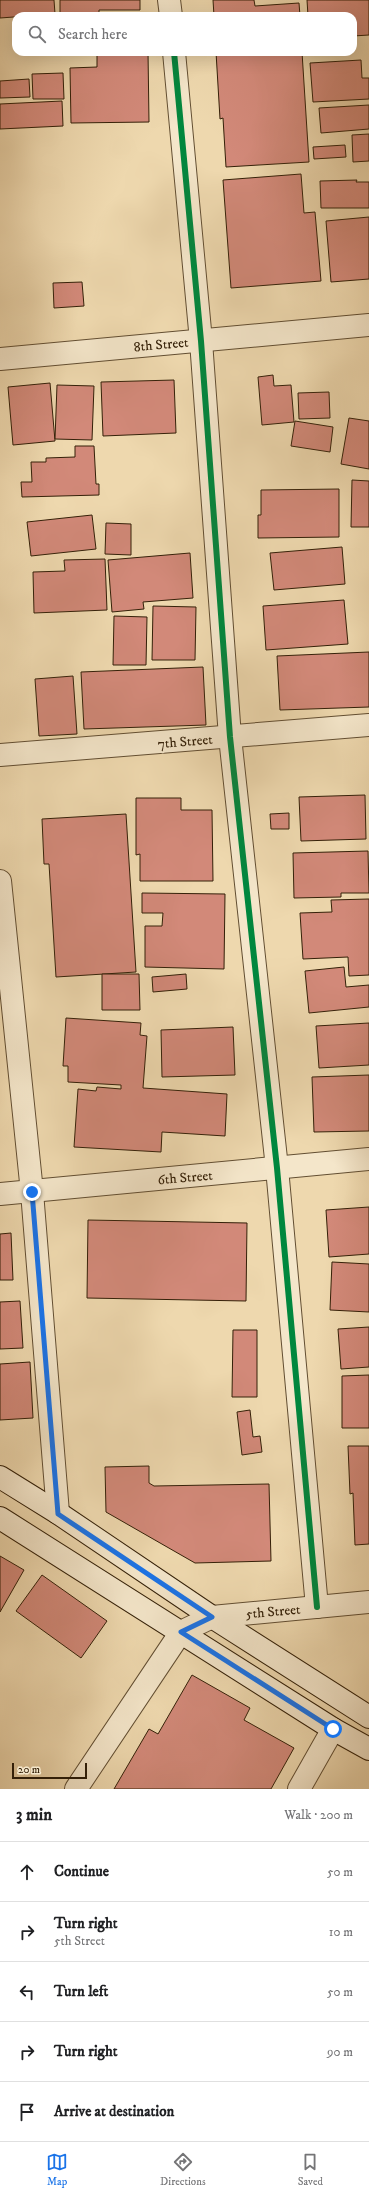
<!DOCTYPE html>
<meta charset="utf-8">
<style>
body{margin:0;font-family:"IM FELL DW Pica",serif;background:#f6f6f6;color:#202124}
.scale{position:absolute;left:12px;bottom:10px;width:75px;box-sizing:border-box;padding-left:4px;border:2px solid #342008;border-top:0;font-size:11px;line-height:14px;white-space:nowrap;color:#342008;-webkit-text-stroke:3px #f4e6ca;paint-order:stroke}
.stop{position:absolute;width:12px;height:12px;margin:-9px;border:3px solid #1a73e8;border-radius:50%;background:#fff}
.stop.end{background:#1a73e8;border-color:#fff;box-shadow:0 1px 4px #0008}
.list{margin:0;padding:0;list-style:none}
h2{display:flex;justify-content:space-between;align-items:center;height:52px;margin:0;padding:0 16px;font-size:17px}
h2 small{font-size:13px;font-weight:400;color:#757577}
.list li{display:grid;grid-template-columns:26px 1fr auto;gap:12px;align-items:center;box-sizing:border-box;height:60px;padding:0 16px;border-top:1px solid #e0e0e0}
.list b{display:block;font-size:15px;white-space:nowrap}
.list p{margin:0;font-size:13px;white-space:nowrap;color:#757577}
.list em{font-size:13px;font-style:normal;color:#757577}
.icon{flex:none;width:22px;height:22px;fill:none;stroke:currentColor;stroke-width:2;stroke-linecap:round;stroke-linejoin:round}
.map{position:relative;flex:none;width:369px;height:1789px;overflow:hidden}
.search{position:absolute;background:#fff;box-shadow:0 4px 16px #0002;left:12px;right:12px;top:12px;height:44px;display:flex;align-items:center;gap:10px;box-sizing:border-box;padding:0 14px;border-radius:12px;color:#757577;font-size:15px}
.sheet{height:352px;background:#fff}
nav{display:flex;justify-content:space-around;align-items:center;box-sizing:border-box;height:56px;border-top:1px solid #e0e0e0;background:#fff;font-size:11px;color:#757577}
nav a{display:grid;justify-items:center;gap:2px}
nav .on{color:#1a73e8}
.map>svg:first-child{display:block}
.building{fill:#d28979;stroke:#342008}
.lines{fill:none;stroke-linecap:round;stroke-linejoin:round}
.street-casing{stroke:#624e32;stroke-width:24}
.secondary-casing{stroke:#342008;stroke-width:24}
.street{stroke:#f4e6ca;stroke-width:22}
.secondary{stroke:#f4e6ca;stroke-width:22}
.cycleway-casing{stroke:#f4e6ca;stroke-width:8}
.cycleway{stroke:#00873e;stroke-width:6}
.route{stroke:#1a73e8;stroke-width:5}
.labels{text-anchor:middle;stroke-width:4;stroke-linejoin:round;paint-order:stroke}
.street-label{font-size:14px;fill:#342008;stroke:#f4e6ca}
</style>
<div class="map">
<svg width="369" height="1789" viewBox="0 0 369 1789">
<rect width="100%" height="100%" fill="#eed8ae"/>
<filter id="stains"><feTurbulence type="fractalNoise" baseFrequency=".005" numOctaves="4"/><feColorMatrix values="0 0 0 0 .2 0 0 0 0 .09 0 0 0 0 .02 0 0 0 .5 -.17"/></filter>
<radialGradient id="worn" r=".72"><stop offset=".6" stop-color="#630" stop-opacity="0"/><stop offset="1" stop-color="#630" stop-opacity=".3"/></radialGradient>
<g class="building">
<path d="M0,0H54L55,14L0,18Z"/>
<path d="M60,0H140V10H99V16H60Z"/>
<path d="M213,0H254L255,6L299,3L300,16H214Z"/>
<path d="M307,0H369V35L353,36V16H308Z"/>
<path d="M97,52H148L149,122L71,123L70,68L97,67Z"/>
<path d="M216,52H302L309,162L226,167L223,118L220,119Z"/>
<path d="M361,60L362,78H369V99L313,102L310,63Z"/>
<path d="M63,73L64,99H33L32,74Z"/>
<path d="M29,79L30,97L0,98V81Z"/>
<path d="M62,101L63,126L0,129V104Z"/>
<path d="M369,105V129L321,133L319,108Z"/>
<path d="M369,134V161L353,162L352,135Z"/>
<path d="M345,145L346,157L314,159L313,147Z"/>
<path d="M301,174L304,213L315,212L321,281L231,288L223,180Z"/>
<path d="M357,180L356,182H369V208H321L320,181Z"/>
<path d="M369,217V279L331,282L326,221Z"/>
<path d="M82,282L84,306L54,308L53,283Z"/>
<path d="M273,375L274,386L291,385L294,422L262,425L258,377Z"/>
<path d="M174,380L176,433L103,436L101,382Z"/>
<path d="M50,383L55,441L13,445L8,387Z"/>
<path d="M57,385L94,386L92,440L55,439Z"/>
<path d="M329,392L330,418L299,419L298,393Z"/>
<path d="M349,418L369,421V469L341,464Z"/>
<path d="M295,421L333,427L330,452L291,446Z"/>
<path d="M75,446H94L96,484H99V495L22,497L21,482H32L31,462H46V458L75,457Z"/>
<path d="M352,480L369,481V527H351Z"/>
<path d="M339,489V537L258,538V515H261V490Z"/>
<path d="M92,515L96,549L31,556L27,522Z"/>
<path d="M106,523L131,524V555L105,554Z"/>
<path d="M342,547L345,584L274,590L270,553Z"/>
<path d="M190,553L193,598L143,602L144,609L112,612L108,560Z"/>
<path d="M105,559L107,610L34,613L33,572L65,571L64,560Z"/>
<path d="M344,600L348,644L266,650L263,606Z"/>
<path d="M153,606L196,607L195,660H152Z"/>
<path d="M114,616L147,617L146,665H113Z"/>
<path d="M369,652V707L280,710L277,656Z"/>
<path d="M203,667L206,725L84,729L81,672Z"/>
<path d="M73,676L77,734L39,736L35,679Z"/>
<path d="M365,795L366,839L301,841L299,797Z"/>
<path d="M136,798H181V810H212L213,881H140V854L136,855Z"/>
<path d="M289,813V829H271L270,814Z"/>
<path d="M126,814L136,972L56,977L49,864H44L42,819Z"/>
<path d="M368,851L369,893H341V897L294,898L293,853Z"/>
<path d="M142,893L225,894L224,969L145,967V926H162L163,913H142Z"/>
<path d="M369,899V975L349,976L348,957L303,959L300,913L332,912L331,900Z"/>
<path d="M344,967L346,987L369,985V1007L309,1013L305,971Z"/>
<path d="M102,974H139L140,1010H102Z"/>
<path d="M186,974L187,989L153,992L152,977Z"/>
<path d="M66,1018L141,1023L140,1035L147,1036L143,1088L227,1094L225,1136L162,1132L161,1152L74,1147L78,1089L96,1091L97,1087L121,1089V1085L68,1082V1066H63Z"/>
<path d="M369,1023V1065L319,1068L316,1026Z"/>
<path d="M233,1027L235,1075L162,1077L161,1030Z"/>
<path d="M369,1075V1131L314,1132L312,1077Z"/>
<path d="M369,1207V1254L329,1257L326,1210Z"/>
<path d="M88,1220L247,1223L246,1301L87,1298Z"/>
<path d="M11,1233L13,1280H0V1234Z"/>
<path d="M332,1262L369,1264V1312L330,1310Z"/>
<path d="M20,1301L23,1348L0,1349V1302Z"/>
<path d="M369,1327V1367L341,1369L338,1329Z"/>
<path d="M233,1330H257V1397H232Z"/>
<path d="M30,1362L33,1418L0,1420V1364Z"/>
<path d="M369,1375V1428H342V1376Z"/>
<path d="M250,1410L253,1437L260,1436L262,1452L242,1455L237,1412Z"/>
<path d="M348,1446H369V1544L355,1545L353,1493L350,1494Z"/>
<path d="M149,1466V1483L154,1486L269,1484L271,1561L195,1563L106,1512L105,1467Z"/>
<path d="M0,1556L24,1570L0,1612Z"/>
<path d="M42,1575L107,1621L81,1658L16,1611Z"/>
<path d="M192,1675L250,1708L244,1720L294,1748L271,1789H114L149,1729L158,1734Z"/>
</g>
<g class="lines">
<defs>
<g id="street">
<path d="M169,0L171,16"/>
<path d="M174,52L201,341L230,737L277,1168L317,1607"/>
<path d="M0,359L369,325"/>
<path d="M0,755L369,725"/>
<path d="M0,881L32,1192L58,1513"/>
<path d="M0,1194L369,1159"/>
<path d="M76,1789L181,1632L212,1617L369,1602"/>
<path d="M299,1789L333,1729"/>
</g>
<g id="secondary">
<path d="M0,1477L58,1513L212,1617L369,1717"/>
<path d="M0,1518L333,1729L369,1749"/>
</g>
</defs>
<use href="#street" class="street-casing"/>
<use href="#secondary" class="secondary-casing"/>
<use href="#street" class="street"/>
<use href="#secondary" class="secondary"/>
<defs>
<path id="cycleway" d="M174,52L201,341L230,737L277,1168L317,1607"/>
</defs>
<use href="#cycleway" class="cycleway-casing"/>
<use href="#cycleway" class="cycleway"/>
</g>
<g class="lines">
<path class="route" d="M32,1192L58,1514L212,1617L181,1632L333,1729"/>
</g>
<g class="labels">
<g class="street-label">
<text transform="translate(161 344) rotate(-5)" y="5">8th Street</text>
<text transform="translate(185 741) rotate(-5)" y="5">7th Street</text>
<text transform="translate(185 1177) rotate(-5)" y="5">6th Street</text>
<text transform="translate(273 1611) rotate(-5)" y="5">5th Street</text>
</g>
</g>
<rect width="100%" height="100%" filter="url(#stains)"/>
<rect width="100%" height="100%" fill="url(#worn)"/>
</svg>
<div class="scale">20 m</div>
<div class="stop" style="left:333px;top:1729px"></div>
<div class="stop end" style="left:32px;top:1192px"></div>
<div class="search"><svg class="icon" aria-label="search" viewBox="0 0 24 24"><circle cx="10" cy="10" r="6"/><path d="M15 15l6 6"/></svg>Search here</div>
</div>
<section class="sheet">
<h2>3 min<small>Walk · 200 m</small></h2>
<ul class="list">
<li><svg class="icon" aria-label="ahead" viewBox="0 0 24 24"><path d="M12 20V5M6 11l6-6 6 6"/></svg><div><b>Continue</b></div><em>50 m</em></li>
<li><svg class="icon" aria-label="right" viewBox="0 0 24 24"><path d="M7 20v-9h11M14 6l5 5-5 5"/></svg><div><b>Turn right</b><p>5th Street</p></div><em>10 m</em></li>
<li><svg class="icon" aria-label="left" viewBox="0 0 24 24"><path d="M17 20v-9H6M10 6l-5 5 5 5"/></svg><div><b>Turn left</b></div><em>50 m</em></li>
<li><svg class="icon" aria-label="right" viewBox="0 0 24 24"><path d="M7 20v-9h11M14 6l5 5-5 5"/></svg><div><b>Turn right</b></div><em>90 m</em></li>
<li><svg class="icon" aria-label="arrive" viewBox="0 0 24 24"><path d="M6 21V4h12l-3 4 3 4H6"/></svg><div><b>Arrive at destination</b></div></li>
</ul>
</section>
<nav>
<a class="on"><svg class="icon" aria-label="map" viewBox="0 0 24 24"><path d="M3 6l6-2 6 2 6-2v14l-6 2-6-2-6 2zM9 4v14M15 6v14"/></svg>Map</a>
<a><svg class="icon" aria-label="directions" viewBox="0 0 24 24"><path d="M12 3l9 9-9 9-9-9zM9 14v-3h6M13 9l2 2-2 2"/></svg>Directions</a>
<a><svg class="icon" aria-label="saved" viewBox="0 0 24 24"><path d="M7 4h10v16l-5-4-5 4z"/></svg>Saved</a>
</nav>
